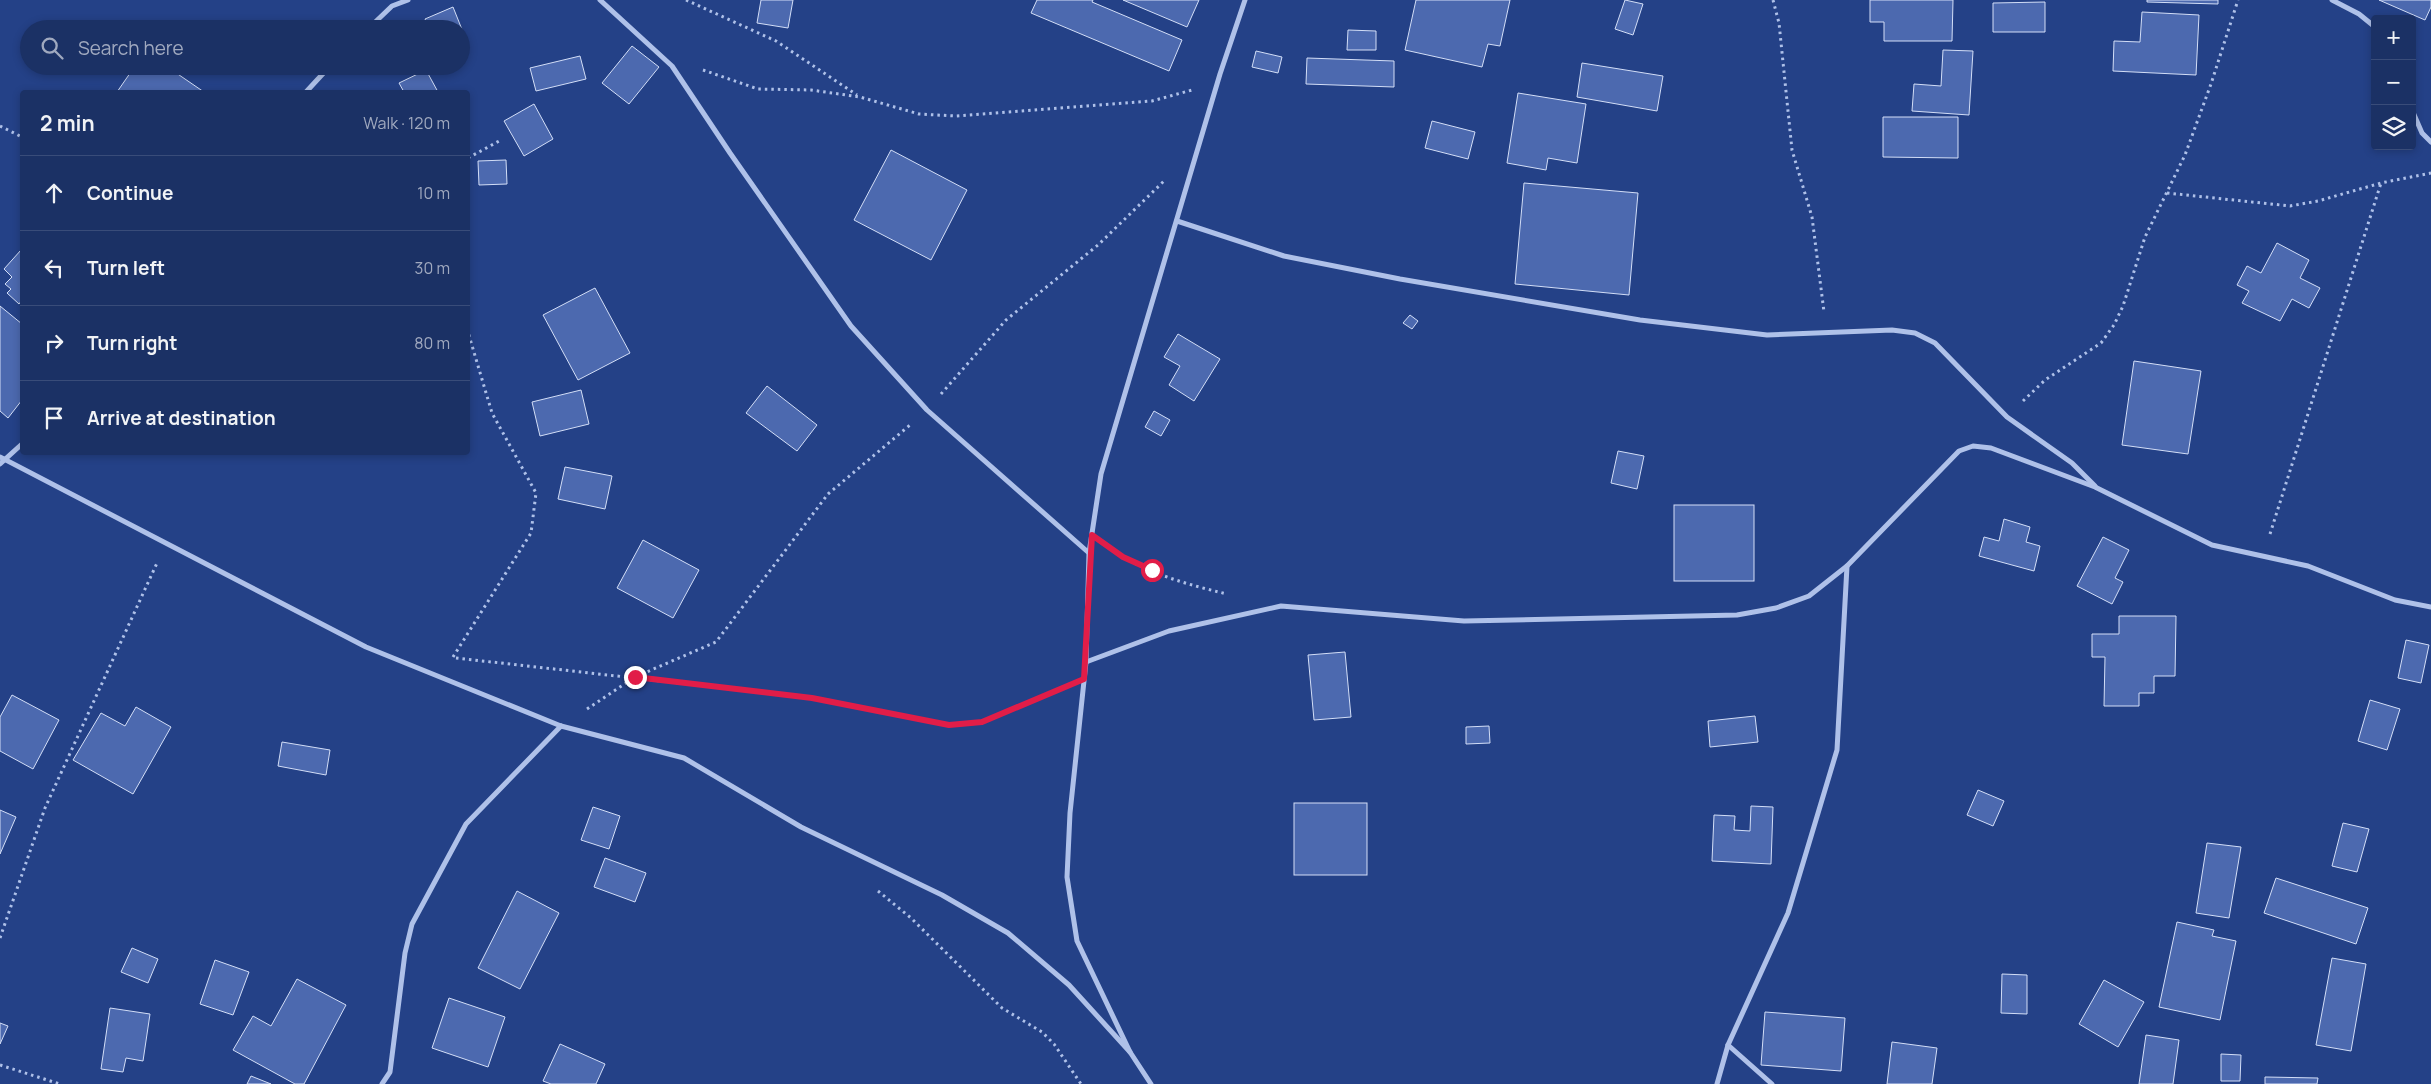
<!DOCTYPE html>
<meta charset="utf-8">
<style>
body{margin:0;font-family:Manrope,sans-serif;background:#283d6e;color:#f1f3f6}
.controls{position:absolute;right:15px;top:15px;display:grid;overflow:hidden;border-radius:5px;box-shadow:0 2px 8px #0003}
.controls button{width:45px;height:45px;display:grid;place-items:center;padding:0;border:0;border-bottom:1px solid #394c79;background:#1b3165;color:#f1f3f6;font:25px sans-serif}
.stop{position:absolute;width:15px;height:15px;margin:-11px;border:4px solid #e11d48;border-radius:50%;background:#fff}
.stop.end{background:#e11d48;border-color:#fff;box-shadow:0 1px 5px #0008}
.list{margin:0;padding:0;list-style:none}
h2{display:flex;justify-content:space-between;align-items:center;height:65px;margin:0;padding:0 20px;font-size:21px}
h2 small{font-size:16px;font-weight:400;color:#a0a9bf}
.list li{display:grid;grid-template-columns:32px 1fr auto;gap:15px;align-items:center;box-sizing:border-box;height:75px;padding:0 20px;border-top:1px solid #394c79}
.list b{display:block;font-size:19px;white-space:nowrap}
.list em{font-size:16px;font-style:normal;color:#a0a9bf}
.icon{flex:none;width:28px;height:28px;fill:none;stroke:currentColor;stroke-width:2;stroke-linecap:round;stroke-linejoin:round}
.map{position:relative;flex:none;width:2431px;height:1084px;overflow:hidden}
.search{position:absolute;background:#1b3165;box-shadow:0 2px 8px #0003;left:20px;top:20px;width:450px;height:55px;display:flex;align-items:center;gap:12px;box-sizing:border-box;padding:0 18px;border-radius:28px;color:#a0a9bf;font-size:19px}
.panel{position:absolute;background:#1b3165;box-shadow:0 2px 8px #0003;left:20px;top:90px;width:450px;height:365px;border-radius:5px}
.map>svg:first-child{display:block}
.building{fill:#4c69af;stroke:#d3def7}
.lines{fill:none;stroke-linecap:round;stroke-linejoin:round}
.path{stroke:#afc1e9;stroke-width:3;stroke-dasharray:2.5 4;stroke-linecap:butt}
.street{stroke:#afc1e9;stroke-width:5}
.route{stroke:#e11d48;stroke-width:6}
</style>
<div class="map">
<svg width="2431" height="1084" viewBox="0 0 2431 1084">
<rect width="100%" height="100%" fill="#244187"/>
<g class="building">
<path d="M761,0H793L788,28L757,23Z"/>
<path d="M1037,0H1093L1092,2L1182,40L1169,71L1031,13Z"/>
<path d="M1123,0H1199L1187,27Z"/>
<path d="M1416,0H1510L1500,46L1488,44L1482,67L1405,50Z"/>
<path d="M1625,0L1643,4L1633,35L1615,29Z"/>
<path d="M1870,0H1953L1952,41H1884V22H1870Z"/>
<path d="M2147,0H2218V4L2147,2Z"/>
<path d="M2379,0H2431V7L2425,20Z"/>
<path d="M2045,2V32H1993V3Z"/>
<path d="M453,7L465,37L461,38V29H429L425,19Z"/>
<path d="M2142,12L2199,15L2196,75L2113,71L2114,41L2140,42Z"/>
<path d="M1348,30L1376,31V50H1347Z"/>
<path d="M632,46L659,67L629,104L602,83Z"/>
<path d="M1943,50L1973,51L1969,115L1912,111L1914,84L1941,86Z"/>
<path d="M1256,51L1282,57L1278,73L1252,67Z"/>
<path d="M580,56L586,79L536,91L530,68Z"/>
<path d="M1307,58L1394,61V87L1306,84Z"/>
<path d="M1582,63L1663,76L1657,111L1577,97Z"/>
<path d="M135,66H166L204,92H117Z"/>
<path d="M426,70L438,92H404L399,83Z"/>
<path d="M1518,93L1586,104L1577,163L1548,158L1546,170L1507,163Z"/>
<path d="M534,104L553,139L524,156L504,121Z"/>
<path d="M1883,117H1958V158L1883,157Z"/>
<path d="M1432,121L1475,132L1468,159L1425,148Z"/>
<path d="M891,150L967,190L931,260L854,220Z"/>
<path d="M506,160L507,184L479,185L478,161Z"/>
<path d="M1524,183L1638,193L1629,295L1515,284Z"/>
<path d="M2277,243L2309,260L2300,278L2320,288L2309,308L2292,299L2280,321L2242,303L2249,291L2237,285L2247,266L2261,273Z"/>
<path d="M21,250L22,300L19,304L7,293L11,289L5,284L12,277L4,269Z"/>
<path d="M595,288L630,353L578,380L543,315Z"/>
<path d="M0,306L22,324V400L8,418L0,411Z"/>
<path d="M1410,315L1418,321L1412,329L1403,323Z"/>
<path d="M1178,334L1220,359L1194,401L1169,385L1180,366L1164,357Z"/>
<path d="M2134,361L2201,371L2188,454L2122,445Z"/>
<path d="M767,386L817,425L797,451L746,413Z"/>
<path d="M581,390L589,424L540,436L532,402Z"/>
<path d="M1154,411L1170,420L1161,436L1145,427Z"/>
<path d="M1618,451L1644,456L1637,489L1611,483Z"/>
<path d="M565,467L612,476L605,509L558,499Z"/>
<rect x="1674" y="505" width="80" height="76"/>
<path d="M2004,519L2030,527L2026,542L2040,546L2034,571L1979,556L1984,537L1999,541Z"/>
<path d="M2103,537L2129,550L2115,578L2123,582L2112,604L2077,586Z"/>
<path d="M643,540L699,570L673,618L617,588Z"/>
<path d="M2119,616H2176L2175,676H2154V693H2139V706H2104L2105,657H2092V634H2119Z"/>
<path d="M2406,640L2429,645L2421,683L2398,678Z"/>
<path d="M1345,652L1351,717L1314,720L1308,655Z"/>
<path d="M12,695L59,720L33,769L0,751V717Z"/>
<path d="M2370,700L2400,709L2387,750L2358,741Z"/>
<path d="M136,707L171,727L133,794L73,760L101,713L125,726Z"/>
<path d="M1755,716L1758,742L1710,747L1708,721Z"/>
<path d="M1489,726L1490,743L1466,744V727Z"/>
<path d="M282,742L330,750L326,775L278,766Z"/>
<path d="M1978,790L2004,801L1993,826L1967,815Z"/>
<rect x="1294" y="803" width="73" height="72"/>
<path d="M1751,806L1773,807L1771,864L1712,861L1714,815L1735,816L1734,830L1750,831Z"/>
<path d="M593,807L620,816L609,849L581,840Z"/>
<path d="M0,810L16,817L0,854Z"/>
<path d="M2343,823L2369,829L2357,872L2332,866Z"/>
<path d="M2207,843L2241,847L2229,918L2196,913Z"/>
<path d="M605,858L646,873L635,902L594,887Z"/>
<path d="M2276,878L2368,908L2356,944L2264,913Z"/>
<path d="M517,891L559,913L520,989L478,968Z"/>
<path d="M2177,922L2214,930L2212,936L2236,941L2220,1020L2159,1007Z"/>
<path d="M132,948L158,959L148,983L121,972Z"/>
<path d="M2332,958L2366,964L2351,1051L2316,1045Z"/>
<path d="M215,960L249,972L233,1015L200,1004Z"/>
<path d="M2002,974L2027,975V1014L2001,1013Z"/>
<path d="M297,979L346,1005L304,1084H295L233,1050L253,1016L271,1026Z"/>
<path d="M2104,980L2144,1002L2118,1047L2079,1024Z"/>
<path d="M449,998L505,1017L488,1067L432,1048Z"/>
<path d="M110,1008L150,1014L143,1061L126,1058L123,1072L101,1069Z"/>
<path d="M1765,1012L1845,1018L1841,1071L1761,1065Z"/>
<path d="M0,1023L8,1026L0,1044Z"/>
<path d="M2146,1035L2179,1040L2173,1084H2139Z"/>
<path d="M1892,1042L1937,1048L1932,1084H1887Z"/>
<path d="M560,1044L605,1064L596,1084H551L543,1081Z"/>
<path d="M2221,1054L2241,1055L2240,1081H2221Z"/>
<path d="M251,1076L271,1084H247Z"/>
<path d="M2265,1077L2318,1078L2317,1084H2265Z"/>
</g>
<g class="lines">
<g class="path">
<path d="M686,0L776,41L857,95"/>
<path d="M1773,0L1779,23L1792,150L1812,217L1824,312"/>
<path d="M703,70L758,89L811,90L860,97L919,114L956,116L1152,101L1192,90"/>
<path d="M0,126L22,137"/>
<path d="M468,158L501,140"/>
<path d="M2167,193L2290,206L2318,201L2381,183L2431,173"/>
<path d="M941,394L1006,320L1098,245L1164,181"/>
<path d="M2023,401L2045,380L2101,343L2114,325L2123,306L2145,237L2185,155L2211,84L2238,0"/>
<path d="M2270,534L2381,183"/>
<path d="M1113,550C1145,573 1189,585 1227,594"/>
<path d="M453,657L531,533L536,493L492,413L468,332"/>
<path d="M456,658L813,698L949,725L982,722L1061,689"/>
<path d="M587,709L635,677L716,642L828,494L910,425"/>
<path d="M878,891L911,918L1002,1008L1042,1032L1054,1044L1081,1084"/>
<path d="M0,938L45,808L157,563"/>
<path d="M0,1065L60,1084"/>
</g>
<g class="street">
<path d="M600,0L672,66L730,153L851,326L927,410L1089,553"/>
<path d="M2332,0L2359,14L2375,27"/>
<path d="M368,29L392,6L408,0"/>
<path d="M306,92L330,66"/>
<path d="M2412,110L2422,133L2431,142"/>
<path d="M1177,221L1284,256L1400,279L1640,320L1767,335L1892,330L1915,333L1935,343L2007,417L2072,463L2095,486"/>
<path d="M0,457L366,647L561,726L684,758L801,827L942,895L1008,933L1069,985L1130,1052"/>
<path d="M0,464L22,444"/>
<path d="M1086,662L1169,631L1281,606L1464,621L1737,615L1776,608L1809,596L1847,566L1959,451L1973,446L1991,448L2095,487L2212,545L2308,566L2395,600L2431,607"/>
<path d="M1728,1045L1772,1084"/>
<path d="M382,1084L390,1072L405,953L412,924L466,824L561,726"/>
<path d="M1151,1084L1130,1052L1077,941L1067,877L1070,813L1086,662L1089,553L1101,474L1220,74L1245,0"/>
<path d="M1717,1084L1728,1045L1788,913L1837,750L1847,566"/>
</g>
</g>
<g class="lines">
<path class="route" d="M635,677L812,698L949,725L982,722L1084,679L1092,535L1123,557L1152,570"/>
</g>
</svg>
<div class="controls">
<button>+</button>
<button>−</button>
<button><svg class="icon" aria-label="layers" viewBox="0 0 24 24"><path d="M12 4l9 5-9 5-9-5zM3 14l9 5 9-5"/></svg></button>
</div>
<div class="stop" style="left:1152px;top:570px"></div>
<div class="stop end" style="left:635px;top:677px"></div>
<div class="search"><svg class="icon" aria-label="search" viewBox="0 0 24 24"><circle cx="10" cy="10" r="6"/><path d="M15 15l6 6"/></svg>Search here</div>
<section class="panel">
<h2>2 min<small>Walk · 120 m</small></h2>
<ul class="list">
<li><svg class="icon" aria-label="ahead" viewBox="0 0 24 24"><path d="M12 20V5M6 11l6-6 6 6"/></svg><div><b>Continue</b></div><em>10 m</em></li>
<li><svg class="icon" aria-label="left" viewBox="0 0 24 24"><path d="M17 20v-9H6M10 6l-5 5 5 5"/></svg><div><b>Turn left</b></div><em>30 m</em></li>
<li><svg class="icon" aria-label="right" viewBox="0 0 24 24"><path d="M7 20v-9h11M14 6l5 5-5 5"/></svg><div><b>Turn right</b></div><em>80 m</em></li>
<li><svg class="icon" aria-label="arrive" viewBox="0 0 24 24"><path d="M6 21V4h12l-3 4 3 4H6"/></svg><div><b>Arrive at destination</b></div></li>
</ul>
</section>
</div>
